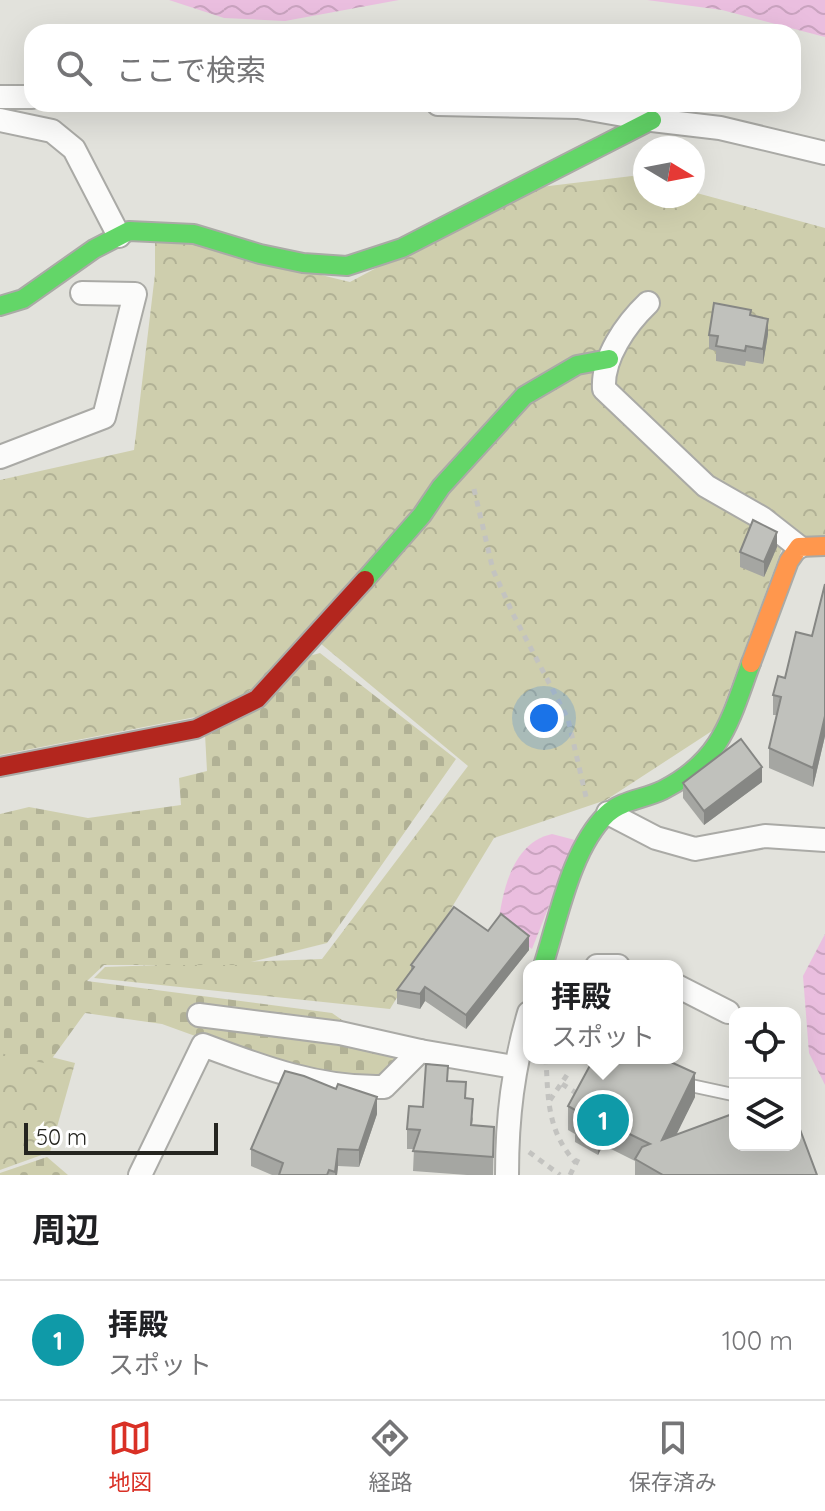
<!DOCTYPE html>
<html lang="ja">
<meta charset="utf-8">
<style>
body{margin:0;font-family:Quicksand,"Noto Sans JP",sans-serif;background:#f2f2f2;color:#202124}
.controls{position:absolute;right:24px;bottom:24px;display:grid;overflow:hidden;border-radius:16px;box-shadow:0 8px 32px #0002}
.controls button{width:72px;height:72px;display:grid;place-items:center;padding:0;border:0;border-bottom:2px solid #e0e0e0;background:#fff;color:#202124;font:40px sans-serif}
.compass{position:absolute;left:633px;top:136px;width:72px;height:72px;border-radius:50%;background:#fff;box-shadow:0 8px 32px #0002;rotate:100deg}
.scale{position:absolute;left:24px;bottom:20px;width:194px;box-sizing:border-box;padding-left:8px;border:4px solid #252520;border-top:0;font-size:22px;line-height:28px;white-space:nowrap;color:#252520;-webkit-text-stroke:6px #fff;paint-order:stroke}
.you{position:absolute;left:544px;top:718px;width:28px;height:28px;margin:-20px;border:6px solid #fff;border-radius:50%;background:#1a73e8;box-shadow:0 0 0 12px #1a73e833}
.badge{display:grid;place-items:center;width:52px;height:52px;border-radius:50%;background:#d93025;color:#fff;font-size:26px;font-weight:700}
.pin{position:absolute;translate:-50% -50%;border:4px solid #fff;box-shadow:0 2px 8px #0006}
.popup{position:absolute;left:523px;top:960px;width:160px;height:104px;box-sizing:border-box;display:grid;place-content:center;border-radius:16px;background:#fff;filter:drop-shadow(0 2px 6px #0005);font-size:26px;white-space:nowrap;color:#757577}
.popup b{font-size:30px;color:#202124}
.popup::after{content:'';position:absolute;left:50%;top:100%;margin-left:-16px;border:16px solid transparent;border-top-color:#fff}
.list{margin:0;padding:0;list-style:none}
h2{display:flex;justify-content:space-between;align-items:center;height:104px;margin:0;padding:0 32px;font-size:34px}
h2 small{font-size:26px;font-weight:400;color:#757577}
.list li{display:grid;grid-template-columns:52px 1fr auto;gap:24px;align-items:center;box-sizing:border-box;height:120px;padding:0 32px;border-top:2px solid #e0e0e0}
.list b{display:block;font-size:30px;white-space:nowrap}
.list p{margin:0;font-size:26px;white-space:nowrap;color:#757577}
.list em{font-size:26px;font-style:normal;color:#757577}
.icon{flex:none;width:44px;height:44px;fill:none;stroke:currentColor;stroke-width:2;stroke-linecap:round;stroke-linejoin:round}
.map{position:relative;flex:none;width:825px;height:1175px;overflow:hidden}
.search{position:absolute;background:#fff;box-shadow:0 8px 32px #0002;left:24px;right:24px;top:24px;height:88px;display:flex;align-items:center;gap:20px;box-sizing:border-box;padding:0 28px;border-radius:24px;color:#757577;font-size:30px}
.sheet{height:224px;background:#fff}
nav{display:flex;justify-content:space-around;align-items:center;box-sizing:border-box;height:112px;border-top:2px solid #e0e0e0;background:#fff;font-size:22px;color:#757577}
nav a{display:grid;justify-items:center;gap:4px}
nav .on{color:#d93025}
.map>svg:first-child{display:block}
.forest{fill:url(#forest-crowns)}
.cemetery{fill:url(#cemetery-stones)}
.water{fill:url(#water-waves)}
.lines{fill:none;stroke-linecap:round;stroke-linejoin:round}
.lane-casing{stroke:#aaaaa6;stroke-width:15}
.street-casing{stroke:#aaaaa6;stroke-width:26}
.fast-casing{stroke:#aaaaa6;stroke-width:22}
.slow-casing{stroke:#aaaaa6;stroke-width:22}
.jam-casing{stroke:#aaaaa6;stroke-width:22}
.path{stroke:#c3c3c0;stroke-width:5;stroke-dasharray:6 6;stroke-linecap:butt}
.lane{stroke:#fbfbfa;stroke-width:11}
.street{stroke:#fbfbfa;stroke-width:22}
.fast{stroke:#63d668;stroke-width:18}
.slow{stroke:#ff974d;stroke-width:18}
.jam{stroke:#b3261e;stroke-width:18}
.wall{fill:#a5a6a2}
.shaded-wall{fill:#868784}
.building{fill:#c0c1bc;stroke:#868784;stroke-width:2}
</style>
<div class="map">
<svg width="825" height="1175" viewBox="0 0 825 1175">
<defs>
<pattern id="forest-crowns" width="20" height="18" patternUnits="userSpaceOnUse" patternTransform="scale(2)"><rect width="20" height="18" fill="#cecead"/><path d="M2 6a3 3 0 1 1 6 0M12 15a3 3 0 1 1 6 0" fill="none" stroke="#b1b195"/></pattern>
<pattern id="cemetery-stones" width="16" height="16" patternUnits="userSpaceOnUse" patternTransform="scale(2)"><rect width="16" height="16" fill="#cecead"/><path d="M2 7V4a2 2 0 0 1 4 0v3zM10 15v-3a2 2 0 0 1 4 0v3z" fill="#b1b195"/></pattern>
<pattern id="water-waves" width="16" height="10" patternUnits="userSpaceOnUse" patternTransform="scale(2)"><rect width="16" height="10" fill="#eabedf"/><path d="M0 5q4-4 8 0t8 0" fill="none" stroke="#c9a3bf"/></pattern>
</defs>
<rect width="100%" height="100%" fill="#e2e2dc"/>
<g class="forest">
<path d="M632,176L645,179V196H693V192L825,228V539L784,543L715,729L606,800L494,838L390,1009L94,978L105,967L322,959L468,766L320,643L216,713L0,755V480L134,450L155,274V235L350,282L524,189Z"/>
<path d="M0,1044L75,1063L50,1152L0,1170Z"/>
</g>
<g class="cemetery">
<path d="M320,653L456,759L327,943L239,965H104L87,981L332,1013L402,1062L382,1080L289,1070L162,1024L85,1013L48,1064L0,1053V814L29,807L88,818L181,805L179,778L207,771L205,734L309,656Z"/>
<path d="M47,1157L68,1175H0V1173Z"/>
</g>
<g class="water">
<path d="M169,0H399L285,21L224,18Z"/>
<path d="M647,0H825V37L722,10Z"/>
<path d="M552,834L575,840L532,949L498,925C503,890 512,843 552,834Z"/>
<path d="M825,934V1085L809,1053L803,976Z"/>
</g>
<g class="lines">
<defs>
<path id="lane" d="M684,1084L735,1095"/>
<g id="street">
<path d="M0,97H32"/>
<path d="M438,104L578,107L652,120L720,128L825,153"/>
<path d="M0,120L52,131L74,149L119,236"/>
<path d="M648,303C626,324 602,358 604,389L706,486L762,518L799,547"/>
<path d="M0,457L104,417L135,294L82,293"/>
<path d="M608,813L656,838L695,849L765,836L825,840"/>
<path d="M597,966H618"/>
<path d="M677,986L728,1012"/>
<path d="M199,1015L340,1033L420,1051"/>
<path d="M140,1175L203,1045C261,1067 320,1089 384,1087L420,1051L514,1067"/>
<path d="M507,1175C507,1117 513,1068 529,1013"/>
</g>
<g id="fast">
<path d="M0,306L23,299L94,249L129,231L194,234L260,254L303,263L347,266L402,248L652,120"/>
<path d="M365,580L422,515L441,487L524,396L577,365L609,359"/>
<path d="M543,966C558,920 571,848 607,814C622,800 645,799 663,790C722,760 730,720 751,663"/>
</g>
<path id="slow" d="M751,663L789,561L799,547L825,546"/>
<path id="jam" d="M0,767L196,729L257,699L365,580"/>
</defs>
<use href="#lane" class="lane-casing"/>
<use href="#street" class="street-casing"/>
<use href="#fast" class="fast-casing"/>
<use href="#slow" class="slow-casing"/>
<use href="#jam" class="jam-casing"/>
<g class="path">
<path d="M474,489L493,570L513,614L568,719L586,797"/>
<path d="M546,1058C548,1099 547,1131 576,1163"/>
<path d="M562,1084L578,1094"/>
<path d="M550,1100L567,1075"/>
<path d="M529,1152L560,1175"/>
<path d="M570,1175L579,1157"/>
</g>
<use href="#lane" class="lane"/>
<use href="#street" class="street"/>
<use href="#fast" class="fast"/>
<use href="#slow" class="slow"/>
<use href="#jam" class="jam"/>
</g>
<g class="wall">
<path d="M751,316L768,334L763,364L746,361L745,366L716,361V351L709,349V335Z"/>
<path d="M777,547L764,577L740,567V552Z"/>
<path d="M825,584V736L813,787L769,768V748L777,715H773V695L812,636Z"/>
<path d="M762,782L704,825L683,798V783Z"/>
<path d="M488,931L529,950L466,1029L425,1001L420,1009L397,1004V990L411,970V965Z"/>
<path d="M448,1081L466,1098L473,1119L472,1125L494,1127L493,1175H467L413,1171L414,1149H407V1129L423,1107Z"/>
<path d="M695,1097L676,1134L817,1175H635V1161L603,1145L598,1155L575,1142V1134L568,1130V1106Z"/>
<path d="M377,1114L359,1167L338,1166L337,1175H272L251,1166V1149Z"/>
</g>
<g class="shaded-wall">
<path d="M768,319V334L763,364V349Z"/>
<path d="M777,532V547L764,577V562Z"/>
<path d="M825,716V736L813,787V768Z"/>
<path d="M762,767V782L704,825V811Z"/>
<path d="M529,936V950L466,1029V1015Z"/>
<path d="M425,987V1001L420,1009V994Z"/>
<path d="M695,1073V1097L662,1164V1140Z"/>
<path d="M377,1097V1114L359,1167V1150Z"/>
<path d="M603,1121V1145L598,1155V1131Z"/>
<path d="M338,1149V1166L337,1175H335Z"/>
</g>
<g class="building">
<path d="M714,303L751,310L750,315L768,319L763,349L746,346L745,351L716,346L718,336L709,335Z"/>
<path d="M753,520L777,532L764,562L740,552Z"/>
<path d="M825,584V716L813,768L769,748L781,697L773,695L778,676L785,678L796,632L812,636Z"/>
<path d="M741,739L762,767L704,811L683,783Z"/>
<path d="M454,907L488,931L501,914L529,936L466,1015L425,987L420,994L397,990L414,967L411,965Z"/>
<path d="M594,1058H662L695,1073L662,1140L735,1113V1145H795V1116L817,1175H663L635,1159L642,1147L650,1144L603,1121L598,1131L575,1118L579,1112L568,1106Z"/>
<path d="M426,1064L448,1066L447,1081L466,1082L465,1098L473,1099L471,1125L494,1127L493,1157L413,1151L420,1130L407,1129L409,1106L423,1107Z"/>
<path d="M285,1071L304,1076L336,1089L338,1084L377,1097L359,1150L338,1149L335,1172L329,1170L327,1175H279L283,1163L251,1149Z"/>
</g>
</svg>
<div class="controls">
<button><svg class="icon" aria-label="locate" viewBox="0 0 24 24"><circle cx="12" cy="12" r="6"/><path d="M12 2v4M12 18v4M2 12h4M18 12h4"/></svg></button>
<button><svg class="icon" aria-label="layers" viewBox="0 0 24 24"><path d="M12 4l9 5-9 5-9-5zM3 14l9 5 9-5"/></svg></button>
</div>
<svg class="compass" viewBox="-18 -18 36 36"><path d="M0-13l5 13h-10z" fill="#e53935"/><path d="M0 13l5-13h-10z" fill="#757577"/></svg>
<div class="scale">50 m</div>
<div class="you"></div>
<div class="pin badge" style="left:603px;top:1120px;background:#0f9aa8">1</div>
<div class="popup"><b>拝殿</b>スポット</div>
<div class="search"><svg class="icon" aria-label="search" viewBox="0 0 24 24"><circle cx="10" cy="10" r="6"/><path d="M15 15l6 6"/></svg>ここで検索</div>
</div>
<section class="sheet">
<h2>周辺<small></small></h2>
<ul class="list">
<li><span class="badge" style="background:#0f9aa8">1</span><div><b>拝殿</b><p>スポット</p></div><em>100 m</em></li>
</ul>
</section>
<nav>
<a class="on"><svg class="icon" aria-label="map" viewBox="0 0 24 24"><path d="M3 6l6-2 6 2 6-2v14l-6 2-6-2-6 2zM9 4v14M15 6v14"/></svg>地図</a>
<a><svg class="icon" aria-label="directions" viewBox="0 0 24 24"><path d="M12 3l9 9-9 9-9-9zM9 14v-3h6M13 9l2 2-2 2"/></svg>経路</a>
<a><svg class="icon" aria-label="saved" viewBox="0 0 24 24"><path d="M7 4h10v16l-5-4-5 4z"/></svg>保存済み</a>
</nav>
